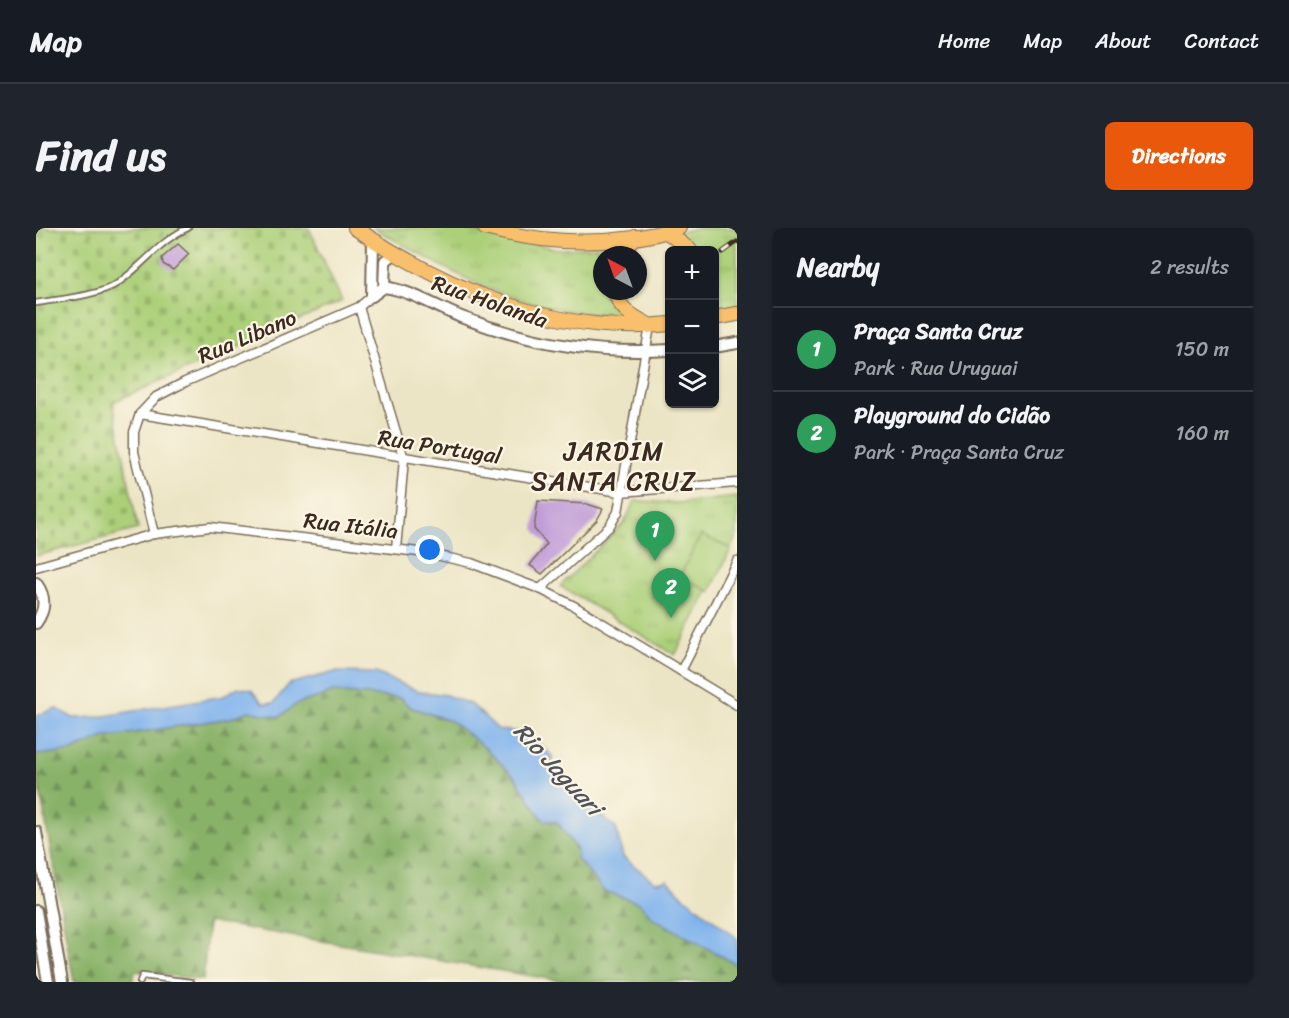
<!DOCTYPE html>
<meta charset="utf-8">
<style>
body{margin:0;font-family:Sriracha,sans-serif;background:#20242c;color:#f1f3f6}
.controls{position:absolute;right:18px;top:18px;display:grid;overflow:hidden;border-radius:9px;box-shadow:0 2px 4px #0004}
.controls button{width:54px;height:54px;display:grid;place-items:center;padding:0;border:0;border-bottom:2px solid #363941;background:#171b24;color:#f1f3f6;font:30px sans-serif}
.compass{position:absolute;left:557px;top:18px;width:54px;height:54px;border-radius:50%;background:#171b24;box-shadow:0 2px 4px #0004;rotate:319deg}
.you{position:absolute;left:394px;top:322px;width:21px;height:21px;margin:-15px;border:4px solid #fff;border-radius:50%;background:#1a73e8;box-shadow:0 0 0 9px #1a73e833}
.badge{display:grid;place-items:center;width:39px;height:39px;border-radius:50%;background:#ea580c;color:#fff;font-size:20px;font-weight:700}
.pin{position:absolute;translate:-50% -50px;filter:drop-shadow(0 2px 3px #0008)}
.pin::after{content:'';position:absolute;top:32px;width:21px;height:18px;background:inherit;clip-path:polygon(0 0,100% 0,50% 100%)}
.list{margin:0;padding:0;list-style:none}
h2{display:flex;justify-content:space-between;align-items:center;height:78px;margin:0;padding:0 24px;font-size:26px}
h2 small{font-size:20px;font-weight:400;color:#9ea1a6}
.list li{display:grid;grid-template-columns:39px 1fr auto;gap:18px;align-items:center;box-sizing:border-box;height:84px;padding:0 24px;border-top:2px solid #363941}
.list b{display:block;font-size:22px;white-space:nowrap}
.list p{margin:0;font-size:20px;white-space:nowrap;color:#9ea1a6}
.list em{font-size:20px;font-style:normal;color:#9ea1a6}
.icon{flex:none;width:33px;height:33px;fill:none;stroke:currentColor;stroke-width:2;stroke-linecap:round;stroke-linejoin:round}
.map{position:relative;flex:none;width:701px;height:754px;overflow:hidden;border-radius:9px}
header{display:flex;align-items:center;gap:36px;box-sizing:border-box;height:84px;padding:0 30px;background:#171b24;border-bottom:2px solid #363941}
header strong{font-size:28px}
nav{display:flex;gap:33px;margin-inline-start:auto;font-size:21px}
.intro{display:flex;align-items:center;justify-content:space-between;box-sizing:border-box;height:144px;padding:0 36px}
h1{margin:0;font-size:42px}
.button{padding:15px 27px;border-radius:9px;background:#ea580c;color:#fff;font-size:21px;font-weight:700}
main{display:flex;gap:36px;padding:0 36px}
aside{flex:1;background:#171b24;border-radius:9px;box-shadow:0 2px 4px #0004}
.map>svg:first-child{display:block}
.forest{fill:url(#forest-firs);stroke:#626e44;stroke-width:1.5}
.cemetery{fill:url(#cemetery-stones);stroke:#747d4c;stroke-width:1.5}
.park{fill:url(#park-tufts);stroke:#747d4c;stroke-width:1.5}
.pitch{fill:#acd079;stroke:#747d4c;stroke-width:1.5}
.water{fill:#80b3ed;stroke:#5e6e86;stroke-width:1.5}
.building{fill:#c19dd8}
.lines{fill:none;stroke-linecap:round;stroke-linejoin:round}
.service-casing{stroke:#796b58;stroke-width:8}
.minor-casing{stroke:#796b58;stroke-width:11}
.tertiary-casing{stroke:#796b58;stroke-width:14}
.primary-casing{stroke:#796b58;stroke-width:16}
.service{stroke:#fff;stroke-width:4.5}
.minor{stroke:#fff;stroke-width:8}
.tertiary{stroke:#fff;stroke-width:10}
.primary{stroke:#f8bf6c;stroke-width:14}
.rail-casing{stroke:#3b2a1e;stroke-width:5}
.rail{stroke:#fcf5e5;stroke-width:3;stroke-dasharray:9;stroke-linecap:butt}
.labels{text-anchor:middle;stroke-width:4.5;stroke-linejoin:round;paint-order:stroke}
.street-label{font-size:22px;fill:#3b2a1e;stroke:#fcf5e5}
.water-label{font-size:24px;font-style:italic;fill:#50535c;stroke:#fcf5e5}
.quarter-label{font-size:26px;letter-spacing:1.5px;fill:#3b2a1e;stroke:#fcf5e5}
</style>
<header>
<strong>Map</strong>
<nav><a>Home</a><a>Map</a><a>About</a><a>Contact</a></nav>
</header>
<div class="intro"><h1>Find us</h1><a class="button">Directions</a></div>
<main>
<div class="map">
<svg width="701" height="754" viewBox="0 0 701 754">
<defs>
<pattern id="forest-firs" width="22" height="20" patternUnits="userSpaceOnUse" patternTransform="scale(1.5)"><rect width="22" height="20" fill="#89b269"/><path d="M5 1l3.5 6h-7zM16 11l3.5 6h-7z" fill="#719156"/></pattern>
<pattern id="cemetery-stones" width="16" height="16" patternUnits="userSpaceOnUse" patternTransform="scale(1.5)"><rect width="16" height="16" fill="#acd079"/><path d="M2 7V4a2 2 0 0 1 4 0v3zM10 15v-3a2 2 0 0 1 4 0v3z" fill="#95b368"/></pattern>
<pattern id="park-tufts" width="24" height="20" patternUnits="userSpaceOnUse" patternTransform="scale(1.5)"><rect width="24" height="20" fill="#acd079"/><path d="M3 7l-1-3M5 7V3M7 7l1-3M15 17l-1-3M17 17v-4M19 17l1-3" fill="none" stroke="#95b368"/></pattern>
</defs>
<rect width="100%" height="100%" fill="#fcf5e5"/>
<filter id="ink" filterUnits="userSpaceOnUse"><feTurbulence type="fractalNoise" baseFrequency=".0167" numOctaves="2"/><feDisplacementMap in="SourceGraphic" scale="12" xChannelSelector="R" yChannelSelector="G"/><feConvolveMatrix kernelMatrix="1 2 1 2 8 2 1 2 1" color-interpolation-filters="sRGB"/></filter>
<filter id="wash" filterUnits="userSpaceOnUse"><feTurbulence type="fractalNoise" baseFrequency=".008" numOctaves="4" result="noise"/><feDisplacementMap in="SourceGraphic" scale="24" xChannelSelector="R" yChannelSelector="G"/><feGaussianBlur stdDeviation="1.35" result="paint"/><feColorMatrix in="noise" values="0 0 0 0 0 0 0 0 0 0 0 0 0 0 0 0 0 1.4 0 .05"/><feComposite in="paint" operator="in"/></filter>
<g filter="url(#wash)">
<rect width="100%" height="100%" fill="#ece5c5"/>
<path class="forest" d="M298,464L364,470L374,479L415,493L447,518L480,550L507,592L521,594L568,663L603,675L617,690L701,737V754H532L172,694L167,752L99,743L96,754H38L0,540V527L36,523L65,510L195,490L213,483L243,489L261,476Z"/>
<path class="cemetery" d="M0,0H273L306,73L77,174L102,301L0,328Z"/>
<g class="park">
<path d="M338,0H420L522,21L581,18L575,27H566V63L585,89C549,85 513,82 479,70C429,54 384,26 338,0Z"/>
<path d="M660,0H701V81L679,86L678,22H656L636,6Z"/>
<path d="M701,269V307L639,427L524,358L588,295L599,273L644,275Z"/>
</g>
<path class="pitch" d="M665,307L695,321L674,364L644,348Z"/>
<path class="water" d="M299,444L340,445L382,463L410,467L436,477L463,502L492,505L516,528L517,544L524,556L541,559L565,588L580,600L587,629L619,654L632,652L647,668L701,710V737L617,690L603,675L568,663L540,630L541,622L521,594L507,592L480,550L447,518L415,493L374,479L364,470L298,464L261,476L243,489L213,483L195,490L66,510L36,523L0,527V488L20,480L37,490L62,489L188,468L202,459L216,462L227,475H238L253,456Z"/>
<g id="blocks">
<g class="building">
<path d="M142,16L153,26L137,42L127,36L126,30Z"/>
<path d="M502,273L551,276L567,281L561,292L506,346L494,337L511,316L498,301Z"/>
</g>
</g>
</g>
<g filter="url(#ink)">
<use href="#blocks" fill-opacity="0" stroke="#796b58" stroke-width="1.5"/>
<g class="lines">
<defs>
<g id="service">
<path d="M0,75C23,71 63,68 82,55C107,38 124,12 152,0"/>
<path d="M104,754L106,748L155,754"/>
</g>
<g id="minor">
<path d="M323,79L368,231L360,321"/>
<path d="M104,186L584,264L701,255"/>
<path d="M118,306L98,224V204L104,186L120,169L149,154L323,79L336,68"/>
<path d="M0,339L118,306L174,299L391,325L435,335L504,361L538,378L701,477"/>
<path d="M504,361L573,299L582,284L614,98"/>
<path d="M645,443L701,333"/>
</g>
<g id="tertiary">
<path d="M348,59L349,33L358,26"/>
<path d="M336,68L348,59C376,63 398,78 425,89C492,115 562,127 634,122"/>
<path d="M336,68L337,12"/>
<path d="M678,119L701,115"/>
<path d="M0,355C10,369 10,381 0,395"/>
<path d="M0,604L26,754"/>
<path d="M0,683L12,754"/>
</g>
<g id="primary">
<path d="M319,0C410,61 522,109 634,96"/>
<path d="M449,0C512,17 580,19 643,0"/>
<path d="M631,4L654,22"/>
<path d="M585,27L599,9"/>
<path d="M579,63C583,81 596,88 611,96"/>
<path d="M678,90L701,86"/>
</g>
</defs>
<use href="#service" class="service-casing"/>
<use href="#minor" class="minor-casing"/>
<use href="#tertiary" class="tertiary-casing"/>
<use href="#primary" class="primary-casing"/>
<use href="#service" class="service"/>
<use href="#minor" class="minor"/>
<use href="#tertiary" class="tertiary"/>
<use href="#primary" class="primary"/>
<defs>
<path id="rail" d="M687,24L701,14"/>
</defs>
<use href="#rail" class="rail-casing"/>
<use href="#rail" class="rail"/>
</g>
</g>
<g class="labels">
<g class="street-label">
<text transform="translate(454 73) rotate(19)" y="8">Rua Holanda</text>
<text transform="translate(211 108) rotate(-23)" y="8">Rua Libano</text>
<text transform="translate(404 218) rotate(9)" y="8">Rua Portugal</text>
<text transform="translate(315 297) rotate(7)" y="8">Rua Itália</text>
</g>
<g class="water-label">
<text transform="translate(522 541) rotate(47)" y="8">Rio Jaguari</text>
</g>
<g class="quarter-label">
<text x="578" y="232">JARDIM<tspan x="578" dy="30">SANTA CRUZ</tspan></text>
</g>
</g>
</svg>
<div class="controls">
<button>+</button>
<button>−</button>
<button><svg class="icon" aria-label="layers" viewBox="0 0 24 24"><path d="M12 4l9 5-9 5-9-5zM3 14l9 5 9-5"/></svg></button>
</div>
<svg class="compass" viewBox="-18 -18 36 36"><path d="M0-13l5 13h-10z" fill="#e53935"/><path d="M0 13l5-13h-10z" fill="#9ea1a6"/></svg>
<div class="you"></div>
<div class="pin badge" style="left:619px;top:333px;background:#2e9e5b">1</div>
<div class="pin badge" style="left:635px;top:390px;background:#2e9e5b">2</div>
</div>
<aside>
<h2>Nearby<small>2 results</small></h2>
<ul class="list">
<li><span class="badge" style="background:#2e9e5b">1</span><div><b>Praça Santa Cruz</b><p>Park · Rua Uruguai</p></div><em>150 m</em></li>
<li><span class="badge" style="background:#2e9e5b">2</span><div><b>Playground do Cidão</b><p>Park · Praça Santa Cruz</p></div><em>160 m</em></li>
</ul>
</aside>
</main>
